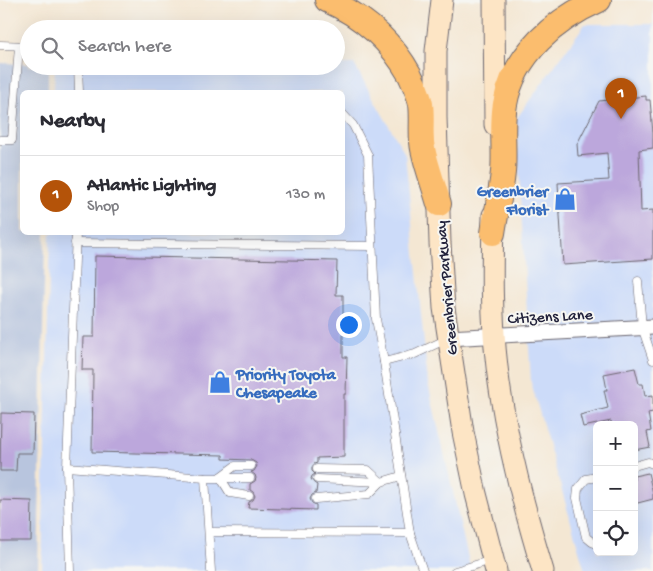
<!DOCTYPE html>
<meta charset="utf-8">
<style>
body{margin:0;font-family:"Gochi Hand",sans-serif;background:#f2f2f3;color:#2b2b33}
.controls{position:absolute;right:15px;bottom:15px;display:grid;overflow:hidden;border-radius:8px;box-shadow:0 5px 20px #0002}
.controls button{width:45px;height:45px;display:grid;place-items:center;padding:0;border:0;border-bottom:1px solid #e1e1e2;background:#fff;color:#2b2b33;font:25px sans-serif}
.you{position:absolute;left:348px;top:324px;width:18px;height:18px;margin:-12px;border:4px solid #fff;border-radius:50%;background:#1a73e8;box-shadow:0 0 0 8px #1a73e833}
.badge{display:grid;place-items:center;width:32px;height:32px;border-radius:50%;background:#b45309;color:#fff;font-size:16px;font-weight:700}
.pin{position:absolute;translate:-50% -41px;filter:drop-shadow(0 1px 2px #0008)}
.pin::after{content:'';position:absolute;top:26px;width:18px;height:15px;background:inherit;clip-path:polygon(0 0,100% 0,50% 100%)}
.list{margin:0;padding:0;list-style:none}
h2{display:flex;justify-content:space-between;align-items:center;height:65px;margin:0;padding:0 20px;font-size:21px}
h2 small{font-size:16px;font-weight:400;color:#7c7c81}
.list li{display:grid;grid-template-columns:32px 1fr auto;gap:15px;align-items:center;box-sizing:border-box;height:80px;padding:0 20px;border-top:1px solid #e1e1e2}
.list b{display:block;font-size:19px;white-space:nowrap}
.list p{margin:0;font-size:16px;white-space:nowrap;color:#7c7c81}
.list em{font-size:16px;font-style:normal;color:#7c7c81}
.icon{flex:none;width:28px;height:28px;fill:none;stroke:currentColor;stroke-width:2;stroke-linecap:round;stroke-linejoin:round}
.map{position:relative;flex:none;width:653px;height:571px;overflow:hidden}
.search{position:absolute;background:#fff;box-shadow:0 5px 20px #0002;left:20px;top:20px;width:325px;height:55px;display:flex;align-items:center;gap:12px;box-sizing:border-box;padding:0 18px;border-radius:28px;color:#7c7c81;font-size:19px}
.panel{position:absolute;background:#fff;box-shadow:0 5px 20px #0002;left:20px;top:90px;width:325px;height:145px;border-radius:8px}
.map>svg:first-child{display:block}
.built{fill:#ccdbf9;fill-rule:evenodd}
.industrial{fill:#b8c5de}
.building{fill:#bca7dc}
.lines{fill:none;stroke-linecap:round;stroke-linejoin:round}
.lane-casing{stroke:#6c6770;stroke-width:9}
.street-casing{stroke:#6c6770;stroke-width:17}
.secondary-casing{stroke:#6c6770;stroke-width:23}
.primary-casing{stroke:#6c6770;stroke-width:26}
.lane{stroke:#fff;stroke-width:8}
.street{stroke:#fff;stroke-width:15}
.secondary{stroke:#fde5c5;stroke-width:21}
.primary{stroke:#fbbd6e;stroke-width:24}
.labels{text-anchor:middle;stroke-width:4;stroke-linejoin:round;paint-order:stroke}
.shop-label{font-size:16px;font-weight:bold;fill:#366cbe;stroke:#f6f6f2;text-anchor:end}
.street-label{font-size:16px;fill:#22223b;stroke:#f6f6f2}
</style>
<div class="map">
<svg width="653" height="571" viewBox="0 0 653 571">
<rect width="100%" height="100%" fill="#f6f6f2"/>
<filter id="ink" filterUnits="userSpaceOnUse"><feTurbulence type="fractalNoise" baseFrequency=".02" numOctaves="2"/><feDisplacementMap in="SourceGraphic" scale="10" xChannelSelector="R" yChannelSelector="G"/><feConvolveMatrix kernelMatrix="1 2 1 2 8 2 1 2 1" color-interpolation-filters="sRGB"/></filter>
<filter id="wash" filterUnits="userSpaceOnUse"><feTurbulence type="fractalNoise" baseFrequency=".0096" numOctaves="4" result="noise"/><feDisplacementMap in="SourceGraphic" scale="20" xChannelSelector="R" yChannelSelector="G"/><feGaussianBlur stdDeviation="1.12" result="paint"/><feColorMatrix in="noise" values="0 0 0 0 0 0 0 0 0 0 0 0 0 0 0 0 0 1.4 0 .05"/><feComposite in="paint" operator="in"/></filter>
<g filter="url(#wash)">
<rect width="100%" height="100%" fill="#f4e7d3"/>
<g class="built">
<path d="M585,24H653V571H585L531,383L516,119ZM597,425H634V552H597Z"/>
<path d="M336,64H354L405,154L428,383L471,571H42L50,233L342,232V92H54L55,66H336Z"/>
</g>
<path class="industrial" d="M0,63L29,64V66H48V92H22V232L45,233L38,571H0Z"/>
<g id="blocks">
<g class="building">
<path d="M646,96V100H650L653,133V148L639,150L641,211L653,210V259L563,265L558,183L609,180L607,153L578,156L577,144L599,101Z"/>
<path d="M95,256L337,261L336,295H343V357H347L346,394H344V457L317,458V463L314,464L312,467V471L315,474L312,476L311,479L314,483L317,485L316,493L312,495L310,499L312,503L316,505V510L248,508L249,502L253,500L255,496L253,492L250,490V484L255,481L256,478L255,475L251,472L254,471L257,466L256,463L251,460L223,459V455L92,452L93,370H82L83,337H94Z"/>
<path d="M635,368L639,384H643L645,396L653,395V412L648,413L651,431L647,432L650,447L634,450V425H612L611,421L583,427L580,415L608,408L604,390H607L604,374Z"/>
<path d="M1,413L34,414L33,453H17L16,471H0Z"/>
<path d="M648,473L653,493V499L634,504V476Z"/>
<path d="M0,500L32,501L31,541H0Z"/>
</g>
</g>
</g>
<g filter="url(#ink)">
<use href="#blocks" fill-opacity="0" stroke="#6c6770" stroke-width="1"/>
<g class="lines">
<defs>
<g id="lane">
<path d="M0,45L29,46"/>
<path d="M78,66L79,92"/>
<path d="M342,113L353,125L368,155L376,319L384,362L415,354L447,339"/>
<path d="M0,140H12L19,46"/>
<path d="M75,243L372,246"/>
<path d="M638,281L642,327L653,360"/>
<path d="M384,362L410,533"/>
<path d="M634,466L648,462L653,464"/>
<path d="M67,467L205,478L211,571"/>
<path d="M317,469L368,470L381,482"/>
<path d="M220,477L230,493L249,496"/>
<path d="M220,477L235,466H251"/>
<path d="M597,477L586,479L578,489L577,498L586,537L592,542L597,544"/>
<path d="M205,478H250"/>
<path d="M317,479L381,482L401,476"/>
<path d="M316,499L369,494L381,482"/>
<path d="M209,532L410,533L423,571"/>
<path d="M70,571L67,467L76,232"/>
<path d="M455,571L492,560"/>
</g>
<path id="street" d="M448,338L653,327"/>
<g id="secondary">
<path d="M442,0L436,51V117L440,243L444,308L463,432L476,494L496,571"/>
<path d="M494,0L495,125"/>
<path d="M493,215C492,266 491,317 497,367C505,436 523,505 543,571"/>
</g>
<g id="primary">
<path d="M327,0C363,16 391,41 410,75C414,84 419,94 421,104C423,119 420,136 423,149C427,168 434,186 439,204"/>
<path d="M493,233C496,213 501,193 503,172C505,150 501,126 505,104C514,54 556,19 599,0"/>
</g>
</defs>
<use href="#lane" class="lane-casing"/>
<use href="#street" class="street-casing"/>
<use href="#secondary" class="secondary-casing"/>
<use href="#primary" class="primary-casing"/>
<use href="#lane" class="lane"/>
<use href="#street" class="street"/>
<use href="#secondary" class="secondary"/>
<use href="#primary" class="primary"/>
</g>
</g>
<defs>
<symbol id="shop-bare" viewBox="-9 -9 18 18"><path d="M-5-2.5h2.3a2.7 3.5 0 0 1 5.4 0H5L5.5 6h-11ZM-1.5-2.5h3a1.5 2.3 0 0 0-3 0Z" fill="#3f7fe0" stroke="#f6f6f2" stroke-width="2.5" paint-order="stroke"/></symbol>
</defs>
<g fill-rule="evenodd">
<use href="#shop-bare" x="549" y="183" width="32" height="32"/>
<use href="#shop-bare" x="204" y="366" width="32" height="32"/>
</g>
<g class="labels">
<g class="shop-label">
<text x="548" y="196">Greenbrier<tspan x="548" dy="18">Florist</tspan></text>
<text x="236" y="379" text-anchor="start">Priority Toyota<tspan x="236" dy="18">Chesapeake</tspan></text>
</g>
<g class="street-label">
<text transform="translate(445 288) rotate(-95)" y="6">Greenbrier Parkway</text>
<text transform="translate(550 315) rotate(-3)" y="6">Citizens Lane</text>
</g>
</g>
</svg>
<div class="controls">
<button>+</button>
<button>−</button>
<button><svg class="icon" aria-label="locate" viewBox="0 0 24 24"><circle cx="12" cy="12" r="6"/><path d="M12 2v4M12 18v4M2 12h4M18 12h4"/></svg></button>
</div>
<div class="you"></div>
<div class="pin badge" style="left:621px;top:119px">1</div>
<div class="search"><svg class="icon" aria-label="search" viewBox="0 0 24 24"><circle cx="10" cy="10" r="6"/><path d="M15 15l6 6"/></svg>Search here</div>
<section class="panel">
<h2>Nearby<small></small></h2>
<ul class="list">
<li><span class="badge">1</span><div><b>Atlantic Lighting</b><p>Shop</p></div><em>130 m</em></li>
</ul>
</section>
</div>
